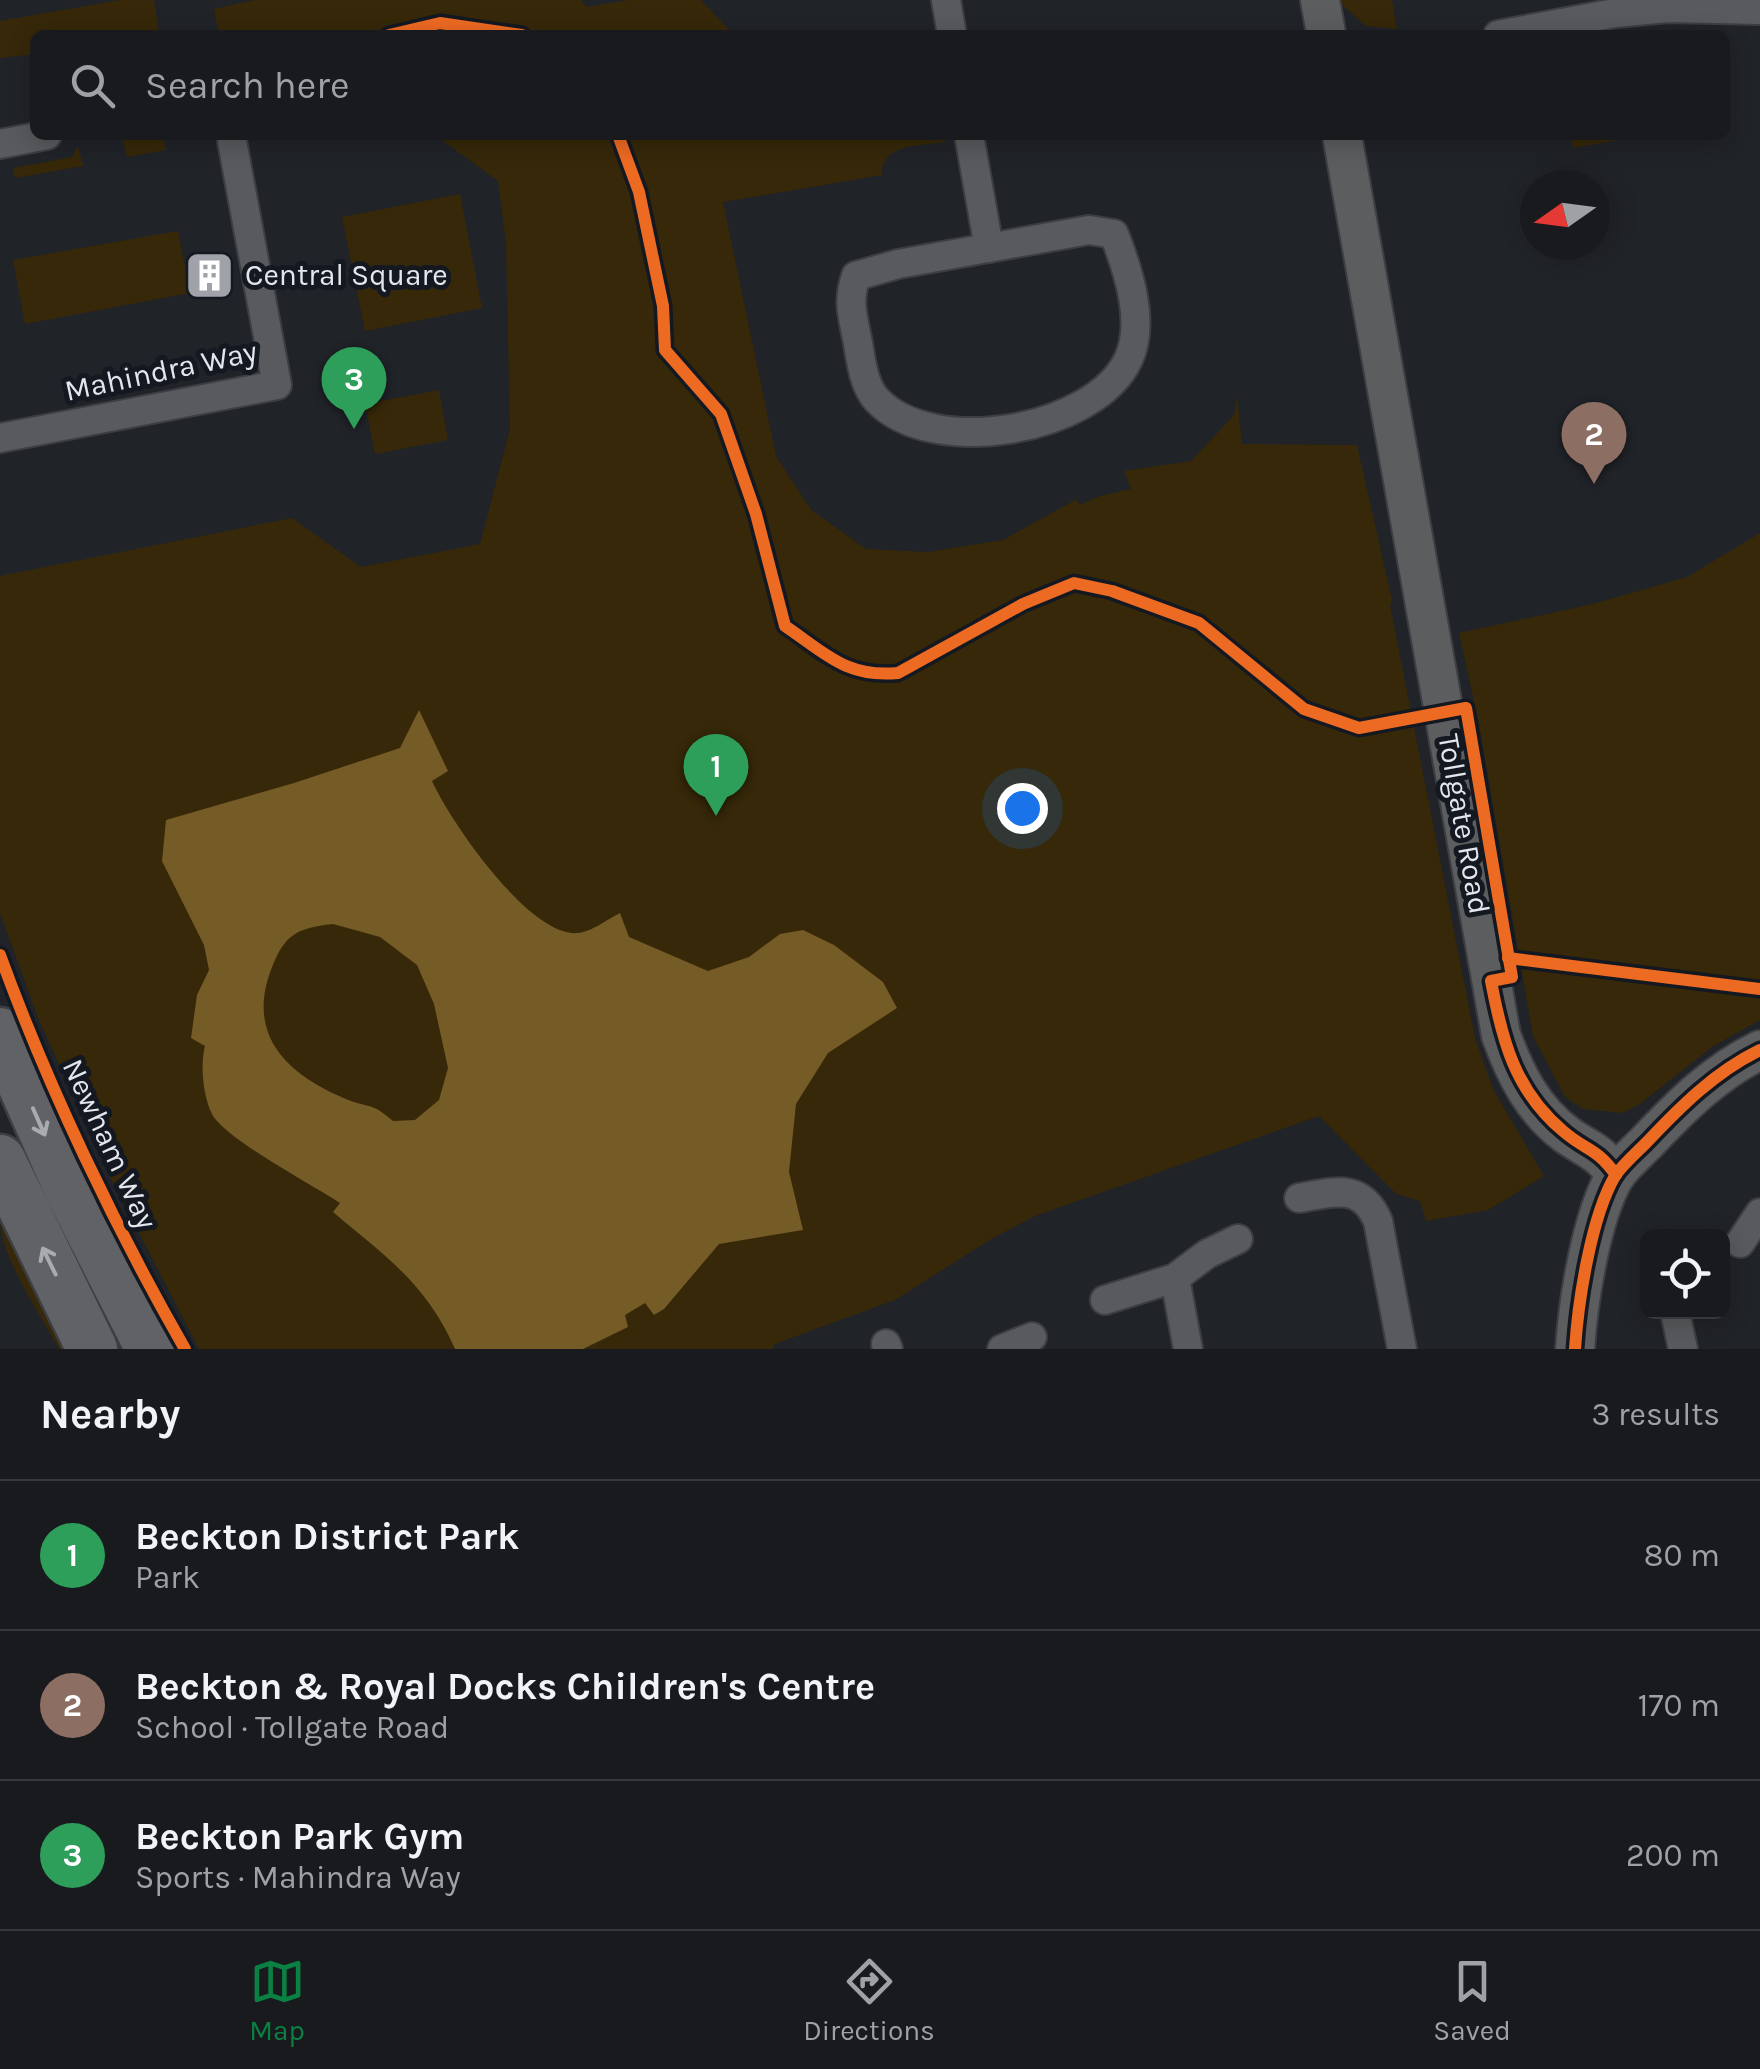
<!DOCTYPE html>
<meta charset="utf-8">
<style>
body{margin:0;font-family:Karla,sans-serif;background:#212327;color:#f1f3f6}
.controls{position:absolute;right:30px;bottom:30px;display:grid;overflow:hidden;border-radius:15px;box-shadow:0 5px 25px #0003}
.controls button{width:90px;height:90px;display:grid;place-items:center;padding:0;border:0;border-bottom:2px solid #36383c;background:#181a1e;color:#f1f3f6;font:50px sans-serif}
.compass{position:absolute;left:1520px;top:170px;width:90px;height:90px;border-radius:50%;background:#181a1e;box-shadow:0 5px 25px #0003;rotate:256deg}
.you{position:absolute;left:1022px;top:808px;width:35px;height:35px;margin:-25px;border:8px solid #fff;border-radius:50%;background:#1a73e8;box-shadow:0 0 0 15px #1a73e833}
.badge{display:grid;place-items:center;width:65px;height:65px;border-radius:50%;background:#0b8043;color:#fff;font-size:32px;font-weight:700}
.pin{position:absolute;translate:-50% -82px;filter:drop-shadow(0 2px 5px #0008)}
.pin::after{content:'';position:absolute;top:52px;width:35px;height:30px;background:inherit;clip-path:polygon(0 0,100% 0,50% 100%)}
.list{margin:0;padding:0;list-style:none}
h2{display:flex;justify-content:space-between;align-items:center;height:130px;margin:0;padding:0 40px;font-size:42px}
h2 small{font-size:32px;font-weight:400;color:#9fa1a4}
.list li{display:grid;grid-template-columns:65px 1fr auto;gap:30px;align-items:center;box-sizing:border-box;height:150px;padding:0 40px;border-top:2px solid #36383c}
.list b{display:block;font-size:38px;white-space:nowrap}
.list p{margin:0;font-size:32px;white-space:nowrap;color:#9fa1a4}
.list em{font-size:32px;font-style:normal;color:#9fa1a4}
.icon{flex:none;width:55px;height:55px;fill:none;stroke:currentColor;stroke-width:2;stroke-linecap:round;stroke-linejoin:round}
.map{position:relative;flex:none;width:1760px;height:1349px;overflow:hidden}
.search{position:absolute;background:#181a1e;box-shadow:0 5px 25px #0003;left:30px;right:30px;top:30px;height:110px;display:flex;align-items:center;gap:25px;box-sizing:border-box;padding:0 35px;border-radius:15px;color:#9fa1a4;font-size:38px}
.sheet{height:580px;background:#181a1e}
nav{display:flex;justify-content:space-around;align-items:center;box-sizing:border-box;height:140px;border-top:2px solid #36383c;background:#181a1e;font-size:28px;color:#9fa1a4}
nav a{display:grid;justify-items:center;gap:5px}
nav .on{color:#0b8043}
.map>svg:first-child{display:block}
.green{fill:#362809}
.water{fill:#755b25;fill-rule:evenodd}
.lines{fill:none;stroke-linecap:round;stroke-linejoin:round}
.street-casing{stroke:#3c3e43;stroke-width:32}
.secondary-casing{stroke:#3c3e43;stroke-width:42}
.highway-casing{stroke:#3c3e43;stroke-width:55}
.street{stroke:#595a5d;stroke-width:28}
.secondary{stroke:#5c5d5f;stroke-width:38}
.highway{stroke:#606265;stroke-width:50}
.cycleway-casing{stroke:#141821;stroke-width:19}
.cycleway{stroke:#ed6a23;stroke-width:12}
.oneway{stroke:#a8abb0}
.labels{text-anchor:middle;stroke-width:10;stroke-linejoin:round;paint-order:stroke}
.poi-label{font-size:30px;fill:#e3e6ed;stroke:#141821;text-anchor:start}
.street-label{font-size:30px;fill:#e3e6ed;stroke:#141821}
</style>
<div class="map">
<svg width="1760" height="1349" viewBox="0 0 1760 1349">
<rect width="100%" height="100%" fill="#202328"/>
<g class="green">
<path d="M120,0H154L159,33L35,35V54L0,58V21Z"/>
<path d="M255,0H581L587,7L629,0H701L734,35H219L214,9Z"/>
<path d="M1337,0H1392L1397,29L1366,26Z"/>
<path d="M139,135H163L166,150L127,157L122,138Z"/>
<path d="M435,135H945L946,142C922,146 881,143 882,175L723,202L776,456L811,510L866,549L928,552L1003,540L1077,499L1080,505L1100,496L1131,489L1124,471L1191,461L1234,415L1237,397L1242,444L1357,445L1392,600L1390,605L1475,1038L1493,1089L1544,1176L1488,1210L1426,1221L1420,1201L1396,1194L1319,1116L1035,1216L993,1238L895,1300L775,1344L772,1349H199L108,1173L38,1018L0,913V576L292,518L361,567L480,544L510,429L506,242L498,181Z"/>
<path d="M1571,135H1648L1573,148Z"/>
<path d="M78,146L83,166L15,178L13,168L72,157Z"/>
<path d="M460,194L482,308L365,331L342,217Z"/>
<path d="M178,231L190,293L25,324L13,260Z"/>
<path d="M439,390L448,440L375,454L365,404Z"/>
<path d="M1760,533V1020L1712,1047L1640,1104L1622,1113L1583,1109L1565,1097L1533,1036L1479,724L1459,633L1593,604L1687,577Z"/>
<path d="M0,1218L66,1349H59C40,1313 0,1257 0,1218Z"/>
</g>
<path class="water" d="M419,710L448,771L432,781C450,821 530,938 578,933C591,932 608,919 620,913L629,937L708,971L749,957L780,934L803,930L834,945L883,982L897,1008L828,1053L796,1104L789,1172L803,1230L719,1244L664,1309L654,1315L645,1303L625,1315L628,1327L583,1349H455C426,1283 386,1257 333,1212L340,1203C314,1186 224,1138 212,1114C203,1096 200,1065 205,1046L191,1038L197,995L209,970L204,945L162,861L166,820L294,783L400,748ZM333,924L380,937L417,965L434,1004L448,1068L439,1100L415,1120L393,1121C370,1101 370,1109 346,1099C288,1075 246,1036 271,970C284,935 296,928 333,924Z"/>
<g class="lines">
<defs>
<g id="street">
<path d="M946,0L952,35"/>
<path d="M1498,35L1615,13L1668,8L1760,10"/>
<path d="M969,135L989,248"/>
<path d="M0,144L47,135"/>
<path d="M1089,230L1114,234C1128,270 1146,323 1128,360C1094,431 933,459 877,400C864,386 861,362 858,343C853,317 847,302 856,276L898,264Z"/>
<path d="M0,438L277,385L232,141"/>
<path d="M1299,1198C1334,1192 1361,1182 1378,1221L1402,1349"/>
<path d="M1740,1243L1760,1213"/>
<path d="M1175,1278L1188,1349"/>
<path d="M1105,1300L1175,1278L1207,1254L1238,1239"/>
<path d="M1675,1312L1683,1349"/>
<path d="M886,1344L888,1349"/>
<path d="M1002,1349L1032,1337"/>
</g>
<g id="secondary">
<path d="M1320,0L1326,33"/>
<path d="M1342,135L1501,1035C1515,1074 1533,1110 1567,1135C1590,1151 1598,1150 1616,1175"/>
<path d="M1575,1349C1578,1302 1591,1217 1615,1176C1623,1164 1636,1153 1647,1142C1681,1106 1715,1072 1760,1050"/>
</g>
<g id="highway">
<path d="M0,1033L70,1190L151,1349"/>
<path d="M0,1160L92,1349"/>
</g>
</defs>
<use href="#street" class="street-casing"/>
<use href="#secondary" class="secondary-casing"/>
<use href="#highway" class="highway-casing"/>
<use href="#street" class="street"/>
<use href="#secondary" class="secondary"/>
<use href="#highway" class="highway"/>
<defs>
<g id="cycleway">
<path d="M389,35L440,23L522,35"/>
<path d="M618,135L639,192L663,306L665,350L721,414L756,514L785,626C825,653 846,678 898,673L1023,604L1074,583L1112,591L1199,623L1304,709L1359,728L1466,708L1512,977L1491,981C1502,1040 1515,1091 1563,1131C1586,1151 1596,1147 1616,1175"/>
<path d="M0,955C48,1087 115,1227 185,1349"/>
<path d="M1508,958L1760,989"/>
<path d="M1575,1349C1578,1302 1591,1217 1615,1176C1623,1164 1636,1153 1647,1142C1681,1106 1715,1072 1760,1050"/>
</g>
</defs>
<use href="#cycleway" class="cycleway-casing"/>
<use href="#cycleway" class="cycleway"/>
</g>
<defs><path id="oneway-shaft" d="M-6 0H5M1.5-3L5.5 0L1.5 3" fill="none" stroke-width="1.6" stroke-linecap="round" stroke-linejoin="round" transform="scale(2.5)"/></defs>
<g class="oneway">
<use href="#oneway-shaft" transform="translate(39 1122) rotate(66)"/>
<use href="#oneway-shaft" transform="translate(49 1261) rotate(-116)"/>
</g>
<defs>
<symbol id="building-square" viewBox="-11 -11 22 22"><rect x="-9" y="-9" width="18" height="18" rx="4" fill="#9fa2a8" stroke="#141821"/><path d="M-4-6H4V6H1V3H-1V6H-4ZM-2.5-4.3h1.7v1.8h-1.7ZM.8-4.3h1.7v1.8H.8ZM-2.5-1h1.7V.8h-1.7ZM.8-1h1.7V.8H.8Z" fill="#fff"/></symbol>
</defs>
<g fill-rule="evenodd">
<use href="#building-square" x="182" y="248" width="55" height="55"/>
</g>
<g class="labels">
<g class="poi-label">
<text x="245" y="285">Central Square</text>
</g>
<g class="street-label">
<text transform="translate(161 371) rotate(-12)" y="10">Mahindra Way</text>
<text transform="translate(1464 824) rotate(80)" y="10">Tollgate Road</text>
<text transform="translate(110 1144) rotate(65)" y="10">Newham Way</text>
</g>
</g>
</svg>
<div class="controls">
<button><svg class="icon" aria-label="locate" viewBox="0 0 24 24"><circle cx="12" cy="12" r="6"/><path d="M12 2v4M12 18v4M2 12h4M18 12h4"/></svg></button>
</div>
<svg class="compass" viewBox="-18 -18 36 36"><path d="M0-13l5 13h-10z" fill="#e53935"/><path d="M0 13l5-13h-10z" fill="#9fa1a4"/></svg>
<div class="you"></div>
<div class="pin badge" style="left:716px;top:816px;background:#2e9e5b">1</div>
<div class="pin badge" style="left:1594px;top:484px;background:#8d6e63">2</div>
<div class="pin badge" style="left:354px;top:429px;background:#2e9e5b">3</div>
<div class="search"><svg class="icon" aria-label="search" viewBox="0 0 24 24"><circle cx="10" cy="10" r="6"/><path d="M15 15l6 6"/></svg>Search here</div>
</div>
<section class="sheet">
<h2>Nearby<small>3 results</small></h2>
<ul class="list">
<li><span class="badge" style="background:#2e9e5b">1</span><div><b>Beckton District Park</b><p>Park</p></div><em>80 m</em></li>
<li><span class="badge" style="background:#8d6e63">2</span><div><b>Beckton &amp; Royal Docks Children's Centre</b><p>School · Tollgate Road</p></div><em>170 m</em></li>
<li><span class="badge" style="background:#2e9e5b">3</span><div><b>Beckton Park Gym</b><p>Sports · Mahindra Way</p></div><em>200 m</em></li>
</ul>
</section>
<nav>
<a class="on"><svg class="icon" aria-label="map" viewBox="0 0 24 24"><path d="M3 6l6-2 6 2 6-2v14l-6 2-6-2-6 2zM9 4v14M15 6v14"/></svg>Map</a>
<a><svg class="icon" aria-label="directions" viewBox="0 0 24 24"><path d="M12 3l9 9-9 9-9-9zM9 14v-3h6M13 9l2 2-2 2"/></svg>Directions</a>
<a><svg class="icon" aria-label="saved" viewBox="0 0 24 24"><path d="M7 4h10v16l-5-4-5 4z"/></svg>Saved</a>
</nav>
